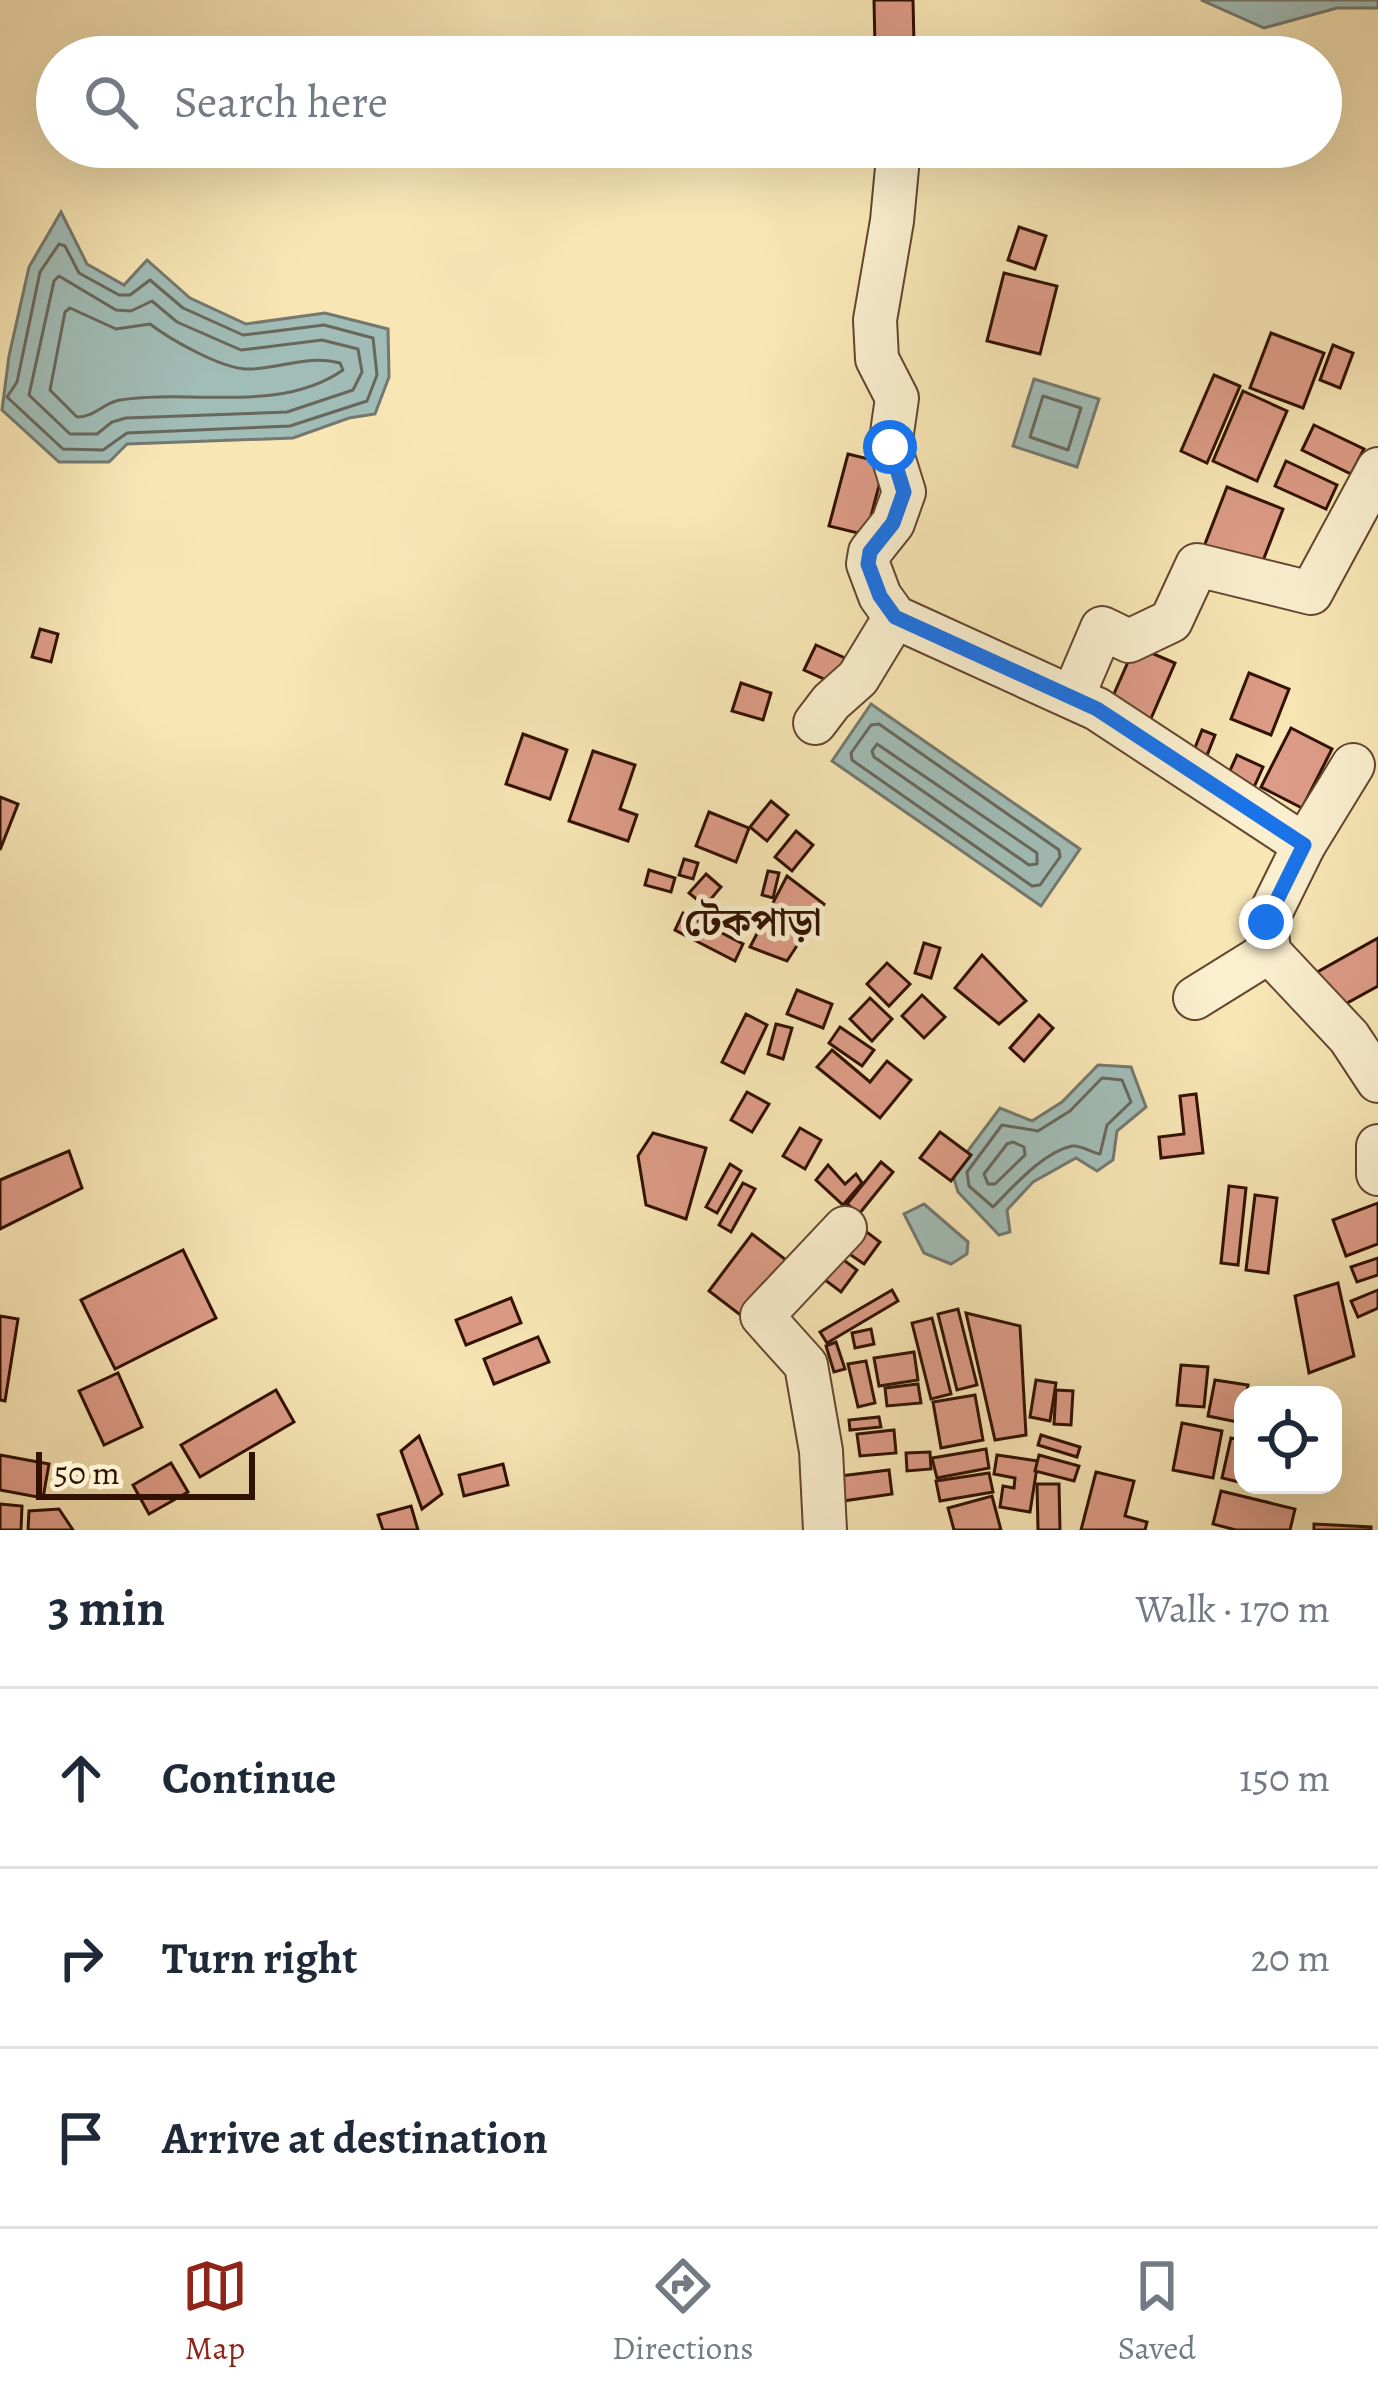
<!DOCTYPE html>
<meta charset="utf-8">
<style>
body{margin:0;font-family:Alegreya,"Noto Serif Bengali",serif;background:#f6f6f7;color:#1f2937}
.controls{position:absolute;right:36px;bottom:36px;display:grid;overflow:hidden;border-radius:24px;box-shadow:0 12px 48px #0002}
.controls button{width:108px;height:108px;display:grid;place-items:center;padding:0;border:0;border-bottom:3px solid #e0e1e3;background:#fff;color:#1f2937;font:60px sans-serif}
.scale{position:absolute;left:36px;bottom:30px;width:219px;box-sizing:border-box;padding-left:12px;border:6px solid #311102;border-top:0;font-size:33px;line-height:42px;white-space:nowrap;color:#311102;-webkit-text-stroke:9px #faefcf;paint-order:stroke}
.stop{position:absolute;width:36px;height:36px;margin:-27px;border:9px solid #1a73e8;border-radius:50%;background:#fff}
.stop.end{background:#1a73e8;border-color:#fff;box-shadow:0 3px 12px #0008}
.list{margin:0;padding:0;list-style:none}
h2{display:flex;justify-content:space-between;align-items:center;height:156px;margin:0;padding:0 48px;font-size:51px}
h2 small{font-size:39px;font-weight:400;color:#747a83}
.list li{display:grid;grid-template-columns:78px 1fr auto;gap:36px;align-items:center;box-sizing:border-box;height:180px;padding:0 48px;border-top:3px solid #e0e1e3}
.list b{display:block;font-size:45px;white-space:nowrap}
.list em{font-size:39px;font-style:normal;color:#747a83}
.icon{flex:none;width:66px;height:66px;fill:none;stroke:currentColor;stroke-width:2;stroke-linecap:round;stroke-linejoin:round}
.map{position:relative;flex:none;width:1378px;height:1530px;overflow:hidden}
.search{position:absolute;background:#fff;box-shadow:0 12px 48px #0002;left:36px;right:36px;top:36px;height:132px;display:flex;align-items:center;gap:30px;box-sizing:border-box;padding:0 42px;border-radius:66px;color:#747a83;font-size:45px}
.sheet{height:696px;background:#fff}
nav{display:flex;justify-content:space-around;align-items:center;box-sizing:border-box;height:168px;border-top:3px solid #e0e1e3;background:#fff;font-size:33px;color:#747a83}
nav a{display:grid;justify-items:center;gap:6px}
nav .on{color:#8f2418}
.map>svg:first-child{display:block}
.water{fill:#a1bdb7;stroke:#74786f;stroke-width:3}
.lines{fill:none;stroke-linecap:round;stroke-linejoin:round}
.shore{stroke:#69675c;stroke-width:3}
.building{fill:#dd9c87;stroke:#311102;stroke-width:3}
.minor-casing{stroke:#63462f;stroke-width:46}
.minor{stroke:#faefcf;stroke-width:42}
.route{stroke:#1a73e8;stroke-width:15}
.labels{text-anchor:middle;stroke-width:10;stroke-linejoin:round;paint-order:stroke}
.quarter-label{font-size:39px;font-weight:bold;fill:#311102;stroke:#faefcf}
</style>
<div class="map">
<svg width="1378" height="1530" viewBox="0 0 1378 1530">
<rect width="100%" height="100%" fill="#f8e6b5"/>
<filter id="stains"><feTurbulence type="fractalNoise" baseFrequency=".00167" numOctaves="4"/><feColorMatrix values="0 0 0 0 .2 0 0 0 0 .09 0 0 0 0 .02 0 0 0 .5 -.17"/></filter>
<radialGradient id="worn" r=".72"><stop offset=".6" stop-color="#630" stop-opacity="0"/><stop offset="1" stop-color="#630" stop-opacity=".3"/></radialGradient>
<g class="water">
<path d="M1201,0H1378V8H1337L1264,28Z"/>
<path d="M61,212L87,264L124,285L147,260L190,298L246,324L325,313L388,329L389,377L375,414L349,418L293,438L127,444L109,462H59L2,410L9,356L29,267Z"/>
<path d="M1034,379L1099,399L1077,467L1013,446Z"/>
<path d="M871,704L1080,849L1041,906L832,761Z"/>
<path d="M1098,1065L1131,1067L1146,1107L1117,1131L1113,1160L1097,1171L1076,1158L1033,1182L1007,1210L1010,1232L999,1235L958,1192L952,1172L1000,1108L1032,1121L1062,1102Z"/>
<path d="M924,1204L968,1242L967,1254L951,1264L924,1253L904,1214Z"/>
</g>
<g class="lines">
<g class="shore">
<path d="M59,244L65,246L79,273L119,295H130L150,280L183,308L243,335L324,325L373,338L377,375L367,401L290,426L127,433L103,450L63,449L7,397L17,382L40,272Z"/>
<path d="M59,276L116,310L131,311L152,301L177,322L241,350L322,340L358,349L362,372L353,390L287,412L126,418L112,422L97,434H70L29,395L54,281Z"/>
<path d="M70,308L116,329L150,324C171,340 219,367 245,369C278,370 308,354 340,363L343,370C280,414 192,389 120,400C103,403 95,417 77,417L50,390L65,312Z"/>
<path d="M1043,396L1081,408L1068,450L1030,437Z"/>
<path d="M879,724L1059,850L1060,857L1040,885L1032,886L852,760L851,753L871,725Z"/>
<path d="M877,744L1037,853V864L1029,865L874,757L872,751Z"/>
<path d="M1102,1078L1122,1080L1131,1102L1107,1125L1100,1154C1092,1153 1082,1145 1072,1146C1043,1152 1013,1187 993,1207L969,1186L967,1172L1002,1125L1038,1131L1070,1111Z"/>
<path d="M1013,1142L1024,1147L1025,1155L995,1184H988L984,1174L1007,1144Z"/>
</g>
</g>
<g class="building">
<path d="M874,0H913L914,46L875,47Z"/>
<path d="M1019,227L1046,236L1035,269L1008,260Z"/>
<path d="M1004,273L1057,286L1040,354L987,341Z"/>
<path d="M1271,333L1324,353L1303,408L1250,388Z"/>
<path d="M1333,345L1353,353L1340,388L1320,380Z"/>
<path d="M1214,375L1240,386L1207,463L1181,451Z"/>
<path d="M1243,391L1287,411L1257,481L1213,461Z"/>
<path d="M1314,425L1364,449L1351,474L1302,450Z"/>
<path d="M848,454L885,463L866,535L829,526Z"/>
<path d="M1286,461L1337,485L1326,509L1275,486Z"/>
<path d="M1227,487L1283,509L1259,571L1203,549Z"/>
<path d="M40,629L58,634L51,662L32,657Z"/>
<path d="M816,645L845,658L833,683L804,670Z"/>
<path d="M1135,646L1175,663L1146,730L1106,712Z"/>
<path d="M1249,673L1289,689L1271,735L1231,719Z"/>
<path d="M741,683L771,693L763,720L732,711Z"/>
<path d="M1291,728L1332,749L1302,808L1261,787Z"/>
<path d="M1202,730L1215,735L1202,768L1189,763Z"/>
<path d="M523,734L567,750L550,799L506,784Z"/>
<path d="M593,751L635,765L620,809L637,815L628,841L569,821Z"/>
<path d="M1237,755L1263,767L1250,796L1224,784Z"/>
<path d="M0,797L18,804L0,850Z"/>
<path d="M771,801L788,815L767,841L750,827Z"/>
<path d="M709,812L749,828L736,862L696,846Z"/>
<path d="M796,831L813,845L792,871L775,857Z"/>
<path d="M684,859L698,863L693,879L679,875Z"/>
<path d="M649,870L675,878L671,892L645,885Z"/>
<path d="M768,871L779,873L773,898L762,895Z"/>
<path d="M706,874L721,887L705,906L689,893Z"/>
<path d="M787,876L824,904L787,961L750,947Z"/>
<path d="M683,913L743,944L735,961L675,930Z"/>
<path d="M1378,938V986L1338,1008L1312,975Z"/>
<path d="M924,943L940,948L931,978L915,973Z"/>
<path d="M982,955L1026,1001L999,1024L955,988Z"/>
<path d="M887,963L910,984L889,1006L867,984Z"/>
<path d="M797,990L832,1004L823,1028L787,1014Z"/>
<path d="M922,995L945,1017L924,1038L902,1016Z"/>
<path d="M870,998L892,1019L872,1041L850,1019Z"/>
<path d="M746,1014L767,1025L744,1073L722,1062Z"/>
<path d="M1039,1015L1053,1028L1024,1061L1010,1048Z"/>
<path d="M776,1024L792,1028L783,1059L768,1054Z"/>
<path d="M840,1027L874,1050L862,1066L829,1043Z"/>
<path d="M832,1050L870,1082L887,1061L911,1080L880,1118L817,1067Z"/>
<path d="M747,1092L769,1104L752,1132L731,1120Z"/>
<path d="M1196,1094L1203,1153L1161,1158L1159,1137L1184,1134L1180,1096Z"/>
<path d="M800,1128L821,1140L805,1169L783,1156Z"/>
<path d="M940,1132L971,1155L951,1181L920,1158Z"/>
<path d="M653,1133L706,1148L686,1219L646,1205L638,1156Z"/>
<path d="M69,1151L82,1188L0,1229V1180Z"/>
<path d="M881,1162L893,1172L859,1214L847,1204Z"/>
<path d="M730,1164L741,1171L717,1213L706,1207Z"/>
<path d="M828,1165L845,1184L856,1174L862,1183L843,1205L816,1180Z"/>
<path d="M743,1183L755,1189L731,1232L719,1225Z"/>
<path d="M1229,1186L1246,1188L1238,1265L1221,1263Z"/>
<path d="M1255,1195L1277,1198L1268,1273L1246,1270Z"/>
<path d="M1378,1203V1244L1346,1256L1333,1220Z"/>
<path d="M856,1224L880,1242L864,1264L839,1247Z"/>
<path d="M752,1234L790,1263L747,1320L709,1291Z"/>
<path d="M183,1250L216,1318L115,1369L81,1300Z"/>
<path d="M833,1252L857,1270L841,1292L817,1274Z"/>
<path d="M1378,1258V1275L1357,1282L1351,1267Z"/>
<path d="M1338,1283L1354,1356L1309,1373L1295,1296Z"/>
<path d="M892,1290L898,1301L827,1343L820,1332Z"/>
<path d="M1378,1290V1308L1358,1317L1351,1301Z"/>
<path d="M511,1298L521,1323L466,1345L456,1320Z"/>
<path d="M958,1309L977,1385L957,1390L938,1314Z"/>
<path d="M966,1313L1020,1326L1026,1435L995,1440Z"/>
<path d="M0,1316L18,1319L5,1401L0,1400Z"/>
<path d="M932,1318L951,1394L931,1399L912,1323Z"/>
<path d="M871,1329L874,1344L855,1348L852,1333Z"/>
<path d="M538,1337L549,1362L494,1384L484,1359Z"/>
<path d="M836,1342L845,1369L834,1372L826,1346Z"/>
<path d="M914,1352L918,1380L879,1386L874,1358Z"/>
<path d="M866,1361L875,1403L858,1407L848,1364Z"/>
<path d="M1181,1365L1208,1367L1204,1407L1177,1405Z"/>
<path d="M118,1373L142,1427L104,1445L79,1391Z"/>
<path d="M1036,1380L1056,1383L1050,1421L1030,1417Z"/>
<path d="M1215,1380L1248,1385L1246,1395H1243L1242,1423L1208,1416Z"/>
<path d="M918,1384L921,1403L887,1406L885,1388Z"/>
<path d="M276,1390L294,1422L200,1477L181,1445Z"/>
<path d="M1056,1390L1073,1391L1071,1425L1054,1424Z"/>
<path d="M975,1395L983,1440L941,1448L933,1402Z"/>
<path d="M879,1417L881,1427L850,1430L849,1420Z"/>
<path d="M1182,1423L1222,1431L1213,1478L1173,1470Z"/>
<path d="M894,1430L896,1453L860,1456L857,1434Z"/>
<path d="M1041,1435L1080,1447L1077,1457L1038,1445Z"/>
<path d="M419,1436L442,1494L422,1509L401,1451Z"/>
<path d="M1231,1438L1243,1441V1483L1222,1478Z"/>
<path d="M986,1449L989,1468L937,1478L932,1458Z"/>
<path d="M930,1452L931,1469L907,1471L906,1453Z"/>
<path d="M0,1455L49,1464L43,1498L0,1490Z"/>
<path d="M997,1455L1038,1461L1030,1512L1000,1507L1003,1486L1014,1488L1015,1478L994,1474Z"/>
<path d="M1039,1455L1079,1466L1074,1481L1035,1471Z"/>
<path d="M171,1463L188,1492L149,1514L133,1485Z"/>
<path d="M503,1464L508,1485L464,1496L459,1475Z"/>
<path d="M889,1470L892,1494L843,1501L840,1476Z"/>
<path d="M1096,1472L1134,1481L1125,1516L1147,1522L1145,1530H1081Z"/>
<path d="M989,1473L993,1492L940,1501L936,1481Z"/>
<path d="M1037,1484H1059L1060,1530H1038Z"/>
<path d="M1221,1491L1295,1509L1290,1530H1236L1213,1524Z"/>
<path d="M992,1496L1001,1530H954L948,1508Z"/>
<path d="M0,1504L22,1506L21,1530H0Z"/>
<path d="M411,1506L418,1530H383L378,1515Z"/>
<path d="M59,1509L73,1530H28L29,1511Z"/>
<path d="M1314,1524L1371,1527V1530H1314Z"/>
</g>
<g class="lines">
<defs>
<g id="minor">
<path d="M899,147L892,221L875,320L877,359L897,398L890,447L904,492L893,523L870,552L868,564L880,596L895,617L1097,709L1304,845"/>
<path d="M1073,696L1102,628L1129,641L1171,621L1197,565L1311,593L1378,469"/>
<path d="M815,723L831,702L858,678L895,617"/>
<path d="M1269,952L1266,922L1304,845L1353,765"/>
<path d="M1195,998L1269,952L1349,1037L1378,1081"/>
<path d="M1378,1146V1174"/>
<path d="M825,1530L821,1451L806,1365L762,1316L845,1228"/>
</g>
</defs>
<use href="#minor" class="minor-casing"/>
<use href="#minor" class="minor"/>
</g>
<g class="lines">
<path class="route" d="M890,447L904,492L893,523L870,552L868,564L880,596L895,617L1097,709L1304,845L1266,922"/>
</g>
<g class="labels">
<g class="quarter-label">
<text x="753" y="935">টেকপাড়া</text>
</g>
</g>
<rect width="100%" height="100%" filter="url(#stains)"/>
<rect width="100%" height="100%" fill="url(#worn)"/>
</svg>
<div class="controls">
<button><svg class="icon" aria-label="locate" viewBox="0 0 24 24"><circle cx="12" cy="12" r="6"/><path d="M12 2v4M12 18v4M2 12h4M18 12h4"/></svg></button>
</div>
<div class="scale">50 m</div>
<div class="stop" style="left:890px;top:447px"></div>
<div class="stop end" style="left:1266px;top:922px"></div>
<div class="search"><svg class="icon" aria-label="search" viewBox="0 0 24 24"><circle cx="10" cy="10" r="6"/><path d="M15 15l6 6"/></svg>Search here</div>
</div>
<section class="sheet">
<h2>3 min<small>Walk · 170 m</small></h2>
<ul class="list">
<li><svg class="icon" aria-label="ahead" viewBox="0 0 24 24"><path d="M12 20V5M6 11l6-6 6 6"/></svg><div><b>Continue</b></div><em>150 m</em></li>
<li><svg class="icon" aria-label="right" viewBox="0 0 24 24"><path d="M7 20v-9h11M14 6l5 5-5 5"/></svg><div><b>Turn right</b></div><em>20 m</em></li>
<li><svg class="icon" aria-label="arrive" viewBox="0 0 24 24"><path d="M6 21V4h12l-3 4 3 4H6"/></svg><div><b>Arrive at destination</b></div></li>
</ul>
</section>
<nav>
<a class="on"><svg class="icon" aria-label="map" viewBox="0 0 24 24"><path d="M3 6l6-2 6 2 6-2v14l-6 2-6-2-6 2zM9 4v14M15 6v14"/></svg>Map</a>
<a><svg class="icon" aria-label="directions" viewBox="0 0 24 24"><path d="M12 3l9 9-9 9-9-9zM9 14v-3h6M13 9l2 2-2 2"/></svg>Directions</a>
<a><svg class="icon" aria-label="saved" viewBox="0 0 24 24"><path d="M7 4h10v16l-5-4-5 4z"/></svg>Saved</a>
</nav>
